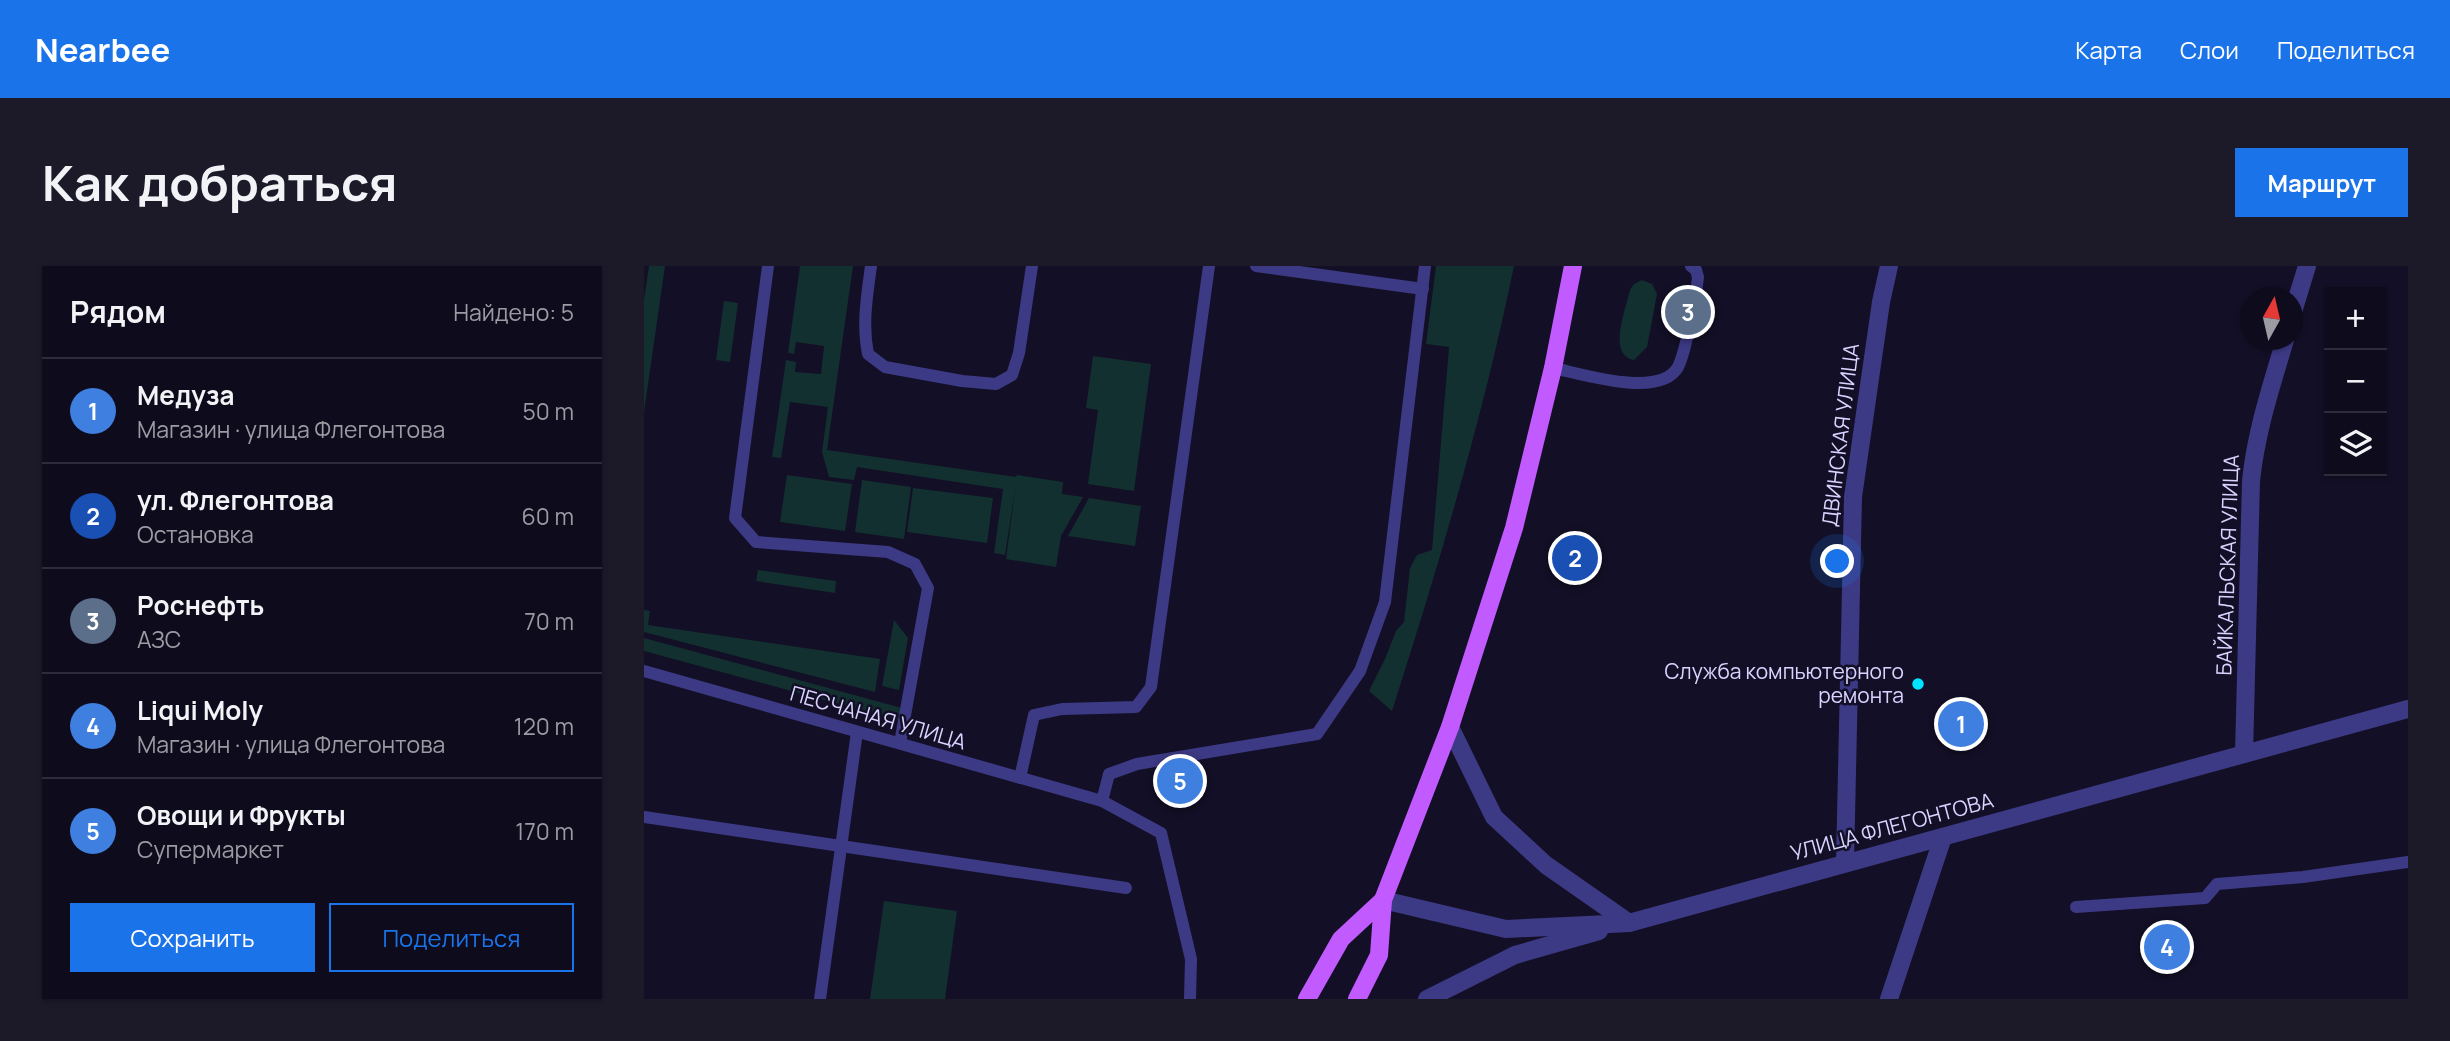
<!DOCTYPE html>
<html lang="ru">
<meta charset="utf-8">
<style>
body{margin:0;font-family:Manrope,sans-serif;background:#1c1929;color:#f1f3f6}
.controls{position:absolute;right:21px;top:21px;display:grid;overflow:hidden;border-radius:0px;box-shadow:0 2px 5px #0004}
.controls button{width:63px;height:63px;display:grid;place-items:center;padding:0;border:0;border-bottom:2px solid #2e2b3b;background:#0e0b1c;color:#f1f3f6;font:35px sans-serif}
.compass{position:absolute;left:1596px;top:21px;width:63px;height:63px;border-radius:50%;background:#0e0b1c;box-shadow:0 2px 5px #0004;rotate:8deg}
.you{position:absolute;left:1194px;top:296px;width:24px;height:24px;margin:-18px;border:5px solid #fff;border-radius:50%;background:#1a73e8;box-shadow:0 0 0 10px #1a73e833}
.badge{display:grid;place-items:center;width:46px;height:46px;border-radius:50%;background:#1a73e8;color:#fff;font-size:23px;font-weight:700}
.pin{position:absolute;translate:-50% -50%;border:4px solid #fff;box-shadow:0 2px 7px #0006}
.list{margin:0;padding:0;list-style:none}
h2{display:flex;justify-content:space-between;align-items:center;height:91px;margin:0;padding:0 28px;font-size:30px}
h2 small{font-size:23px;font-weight:400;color:#9b9ba3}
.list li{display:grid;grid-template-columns:46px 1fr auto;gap:21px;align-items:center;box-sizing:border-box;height:105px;padding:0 28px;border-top:2px solid #2e2b3b}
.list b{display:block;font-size:26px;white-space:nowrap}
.list p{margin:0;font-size:23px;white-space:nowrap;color:#9b9ba3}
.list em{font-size:23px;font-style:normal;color:#9b9ba3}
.actions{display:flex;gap:14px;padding:21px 28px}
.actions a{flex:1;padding:16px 0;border:2px solid #1a73e8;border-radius:0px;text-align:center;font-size:24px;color:#1a73e8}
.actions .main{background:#1a73e8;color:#fff}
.icon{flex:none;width:38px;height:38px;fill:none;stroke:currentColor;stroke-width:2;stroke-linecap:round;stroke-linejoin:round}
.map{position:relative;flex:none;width:1764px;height:733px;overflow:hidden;border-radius:0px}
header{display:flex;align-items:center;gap:42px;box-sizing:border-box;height:98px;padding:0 35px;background:#1a73e8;color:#fff}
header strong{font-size:33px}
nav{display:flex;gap:38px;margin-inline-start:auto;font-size:24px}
.intro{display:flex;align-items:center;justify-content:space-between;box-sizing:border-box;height:168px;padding:0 42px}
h1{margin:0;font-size:49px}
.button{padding:18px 32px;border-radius:0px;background:#1a73e8;color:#fff;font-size:24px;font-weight:700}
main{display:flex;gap:42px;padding:0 42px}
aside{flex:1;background:#0e0b1c;border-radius:0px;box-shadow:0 2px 5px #0004}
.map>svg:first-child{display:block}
.green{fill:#12302f}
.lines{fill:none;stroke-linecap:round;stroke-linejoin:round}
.service{stroke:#3d3a85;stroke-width:12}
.minor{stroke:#3d3a85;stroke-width:18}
.tertiary{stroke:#3d3a85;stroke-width:18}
.primary{stroke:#c25bff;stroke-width:18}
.poi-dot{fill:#00e5ff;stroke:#130f26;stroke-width:2.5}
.labels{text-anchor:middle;stroke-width:5;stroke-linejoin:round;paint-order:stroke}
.street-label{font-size:21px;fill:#d9d4ff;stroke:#130f26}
.poi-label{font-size:21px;fill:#d9d4ff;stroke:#130f26;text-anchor:end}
</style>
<header>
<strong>Nearbee</strong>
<nav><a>Карта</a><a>Слои</a><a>Поделиться</a></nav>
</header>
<div class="intro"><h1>Как добраться</h1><a class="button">Маршрут</a></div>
<main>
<aside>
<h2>Рядом<small>Найдено: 5</small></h2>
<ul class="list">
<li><span class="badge" style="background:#3f7fe0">1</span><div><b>Медуза</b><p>Магазин · улица Флегонтова</p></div><em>50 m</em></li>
<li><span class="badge" style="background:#1a4fb4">2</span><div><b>ул. Флегонтова</b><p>Остановка</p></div><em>60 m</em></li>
<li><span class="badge" style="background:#5c6f8a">3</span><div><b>Роснефть</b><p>АЗС</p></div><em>70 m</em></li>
<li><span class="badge" style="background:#3f7fe0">4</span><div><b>Liqui Moly</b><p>Магазин · улица Флегонтова</p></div><em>120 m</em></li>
<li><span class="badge" style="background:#3f7fe0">5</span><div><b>Овощи и Фрукты</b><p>Супермаркет</p></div><em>170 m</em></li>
</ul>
<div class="actions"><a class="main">Сохранить</a><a>Поделиться</a></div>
</aside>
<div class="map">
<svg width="1764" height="733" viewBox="0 0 1764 733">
<rect width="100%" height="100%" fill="#130f26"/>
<g class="green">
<path d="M5,0H21L0,146V34Z"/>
<path d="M156,0H209L183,184L372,211L373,209L419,216L418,228L439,231L417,270L412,301L362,293L372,218L361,289L350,287L359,223L213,201L210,214L185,211L178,186L184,141L146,136L137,192L128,191L142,94L152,96L151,106L177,108L180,80L152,76L150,88L144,87Z"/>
<path d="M792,0H870C839,151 795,298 748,445L725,425L741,393L752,365L760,356L766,302L773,289L788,284L805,81L782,78Z"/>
<path d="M998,14L1008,18L1013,28L1003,81L990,94C963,89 982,43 986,24L990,18Z"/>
<path d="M80,35L94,37L86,96L72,94Z"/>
<path d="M449,90L507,98L490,225L444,218L454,144L442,142Z"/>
<path d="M143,209L208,218L201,265L136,256Z"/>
<path d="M218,214L267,221L260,273L211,266Z"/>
<path d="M269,222L349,232L343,277L263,266Z"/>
<path d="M445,232L497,240L491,280L424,270Z"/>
<path d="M114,304L192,315L191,327L112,315Z"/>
<path d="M0,344L6,345L4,359L236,393L231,426L0,366Z"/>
<path d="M250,354L264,372L255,424L238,420Z"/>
<path d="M0,372L258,442L254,454L0,385Z"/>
<path d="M240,635L313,645L301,733H226Z"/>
</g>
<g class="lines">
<g class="service">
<path d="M124,0L91,252L112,276L244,286L271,298L284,322L256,477"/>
<path d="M227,0C223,30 218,58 224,88L241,101L318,115L352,118L368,109L375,87L388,0"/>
<path d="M612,0L779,23"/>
<path d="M909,102C938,108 1016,133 1034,101C1042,85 1052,31 1054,11L1052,4L1047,0"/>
<path d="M0,405L458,535L517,567L547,693L546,733"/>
<path d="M376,512L390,449L418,443L492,441L507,421L565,0"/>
<path d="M458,535L465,508L493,498L673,468L716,405L741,336L781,0"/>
<path d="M0,551L482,622"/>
<path d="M1432,641L1561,632L1573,618L1659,611L1764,596"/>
<path d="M176,733L213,466"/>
</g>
<g class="minor">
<path d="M1648,49L1663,0"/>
<path d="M1600,488L1607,215C1612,166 1627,121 1641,74"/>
<path d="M1201,597L1209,231L1237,36L1245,0"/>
<path d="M1245,733L1299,571"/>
</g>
<g class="tertiary">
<path d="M806,461L850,551L902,599L985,657"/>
<path d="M739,634L862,663L985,657L1764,443"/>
<path d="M783,733L871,689L955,665"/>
</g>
<g class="primary">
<path d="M663,733L697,673L739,634"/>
<path d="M713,733L735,689L739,634L806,461L870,262L909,102L929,0"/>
</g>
</g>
<circle class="poi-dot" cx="1274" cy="418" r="7"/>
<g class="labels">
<g class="street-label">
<text transform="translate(1197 169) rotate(-83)" y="7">ДВИНСКАЯ УЛИЦА</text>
<text transform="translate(1584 299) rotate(-88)" y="7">БАЙКАЛЬСКАЯ УЛИЦА</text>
<text transform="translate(234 452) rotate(16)" y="7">ПЕСЧАНАЯ УЛИЦА</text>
<text transform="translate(1248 561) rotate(-15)" y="7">УЛИЦА ФЛЕГОНТОВА</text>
</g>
<g class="poi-label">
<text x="1260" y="413">Служба компьютерного<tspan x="1260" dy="24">ремонта</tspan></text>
</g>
</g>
</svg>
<div class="controls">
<button>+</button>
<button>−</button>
<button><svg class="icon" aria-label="layers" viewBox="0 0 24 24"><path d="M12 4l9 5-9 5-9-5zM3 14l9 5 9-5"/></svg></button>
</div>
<svg class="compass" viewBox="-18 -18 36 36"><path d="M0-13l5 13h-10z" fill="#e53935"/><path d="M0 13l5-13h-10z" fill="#9b9ba3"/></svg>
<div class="you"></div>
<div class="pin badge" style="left:1317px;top:458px;background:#3f7fe0">1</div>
<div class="pin badge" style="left:931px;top:292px;background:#1a4fb4">2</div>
<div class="pin badge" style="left:1044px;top:46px;background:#5c6f8a">3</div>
<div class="pin badge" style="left:1523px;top:681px;background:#3f7fe0">4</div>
<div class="pin badge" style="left:536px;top:515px;background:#3f7fe0">5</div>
</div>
</main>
